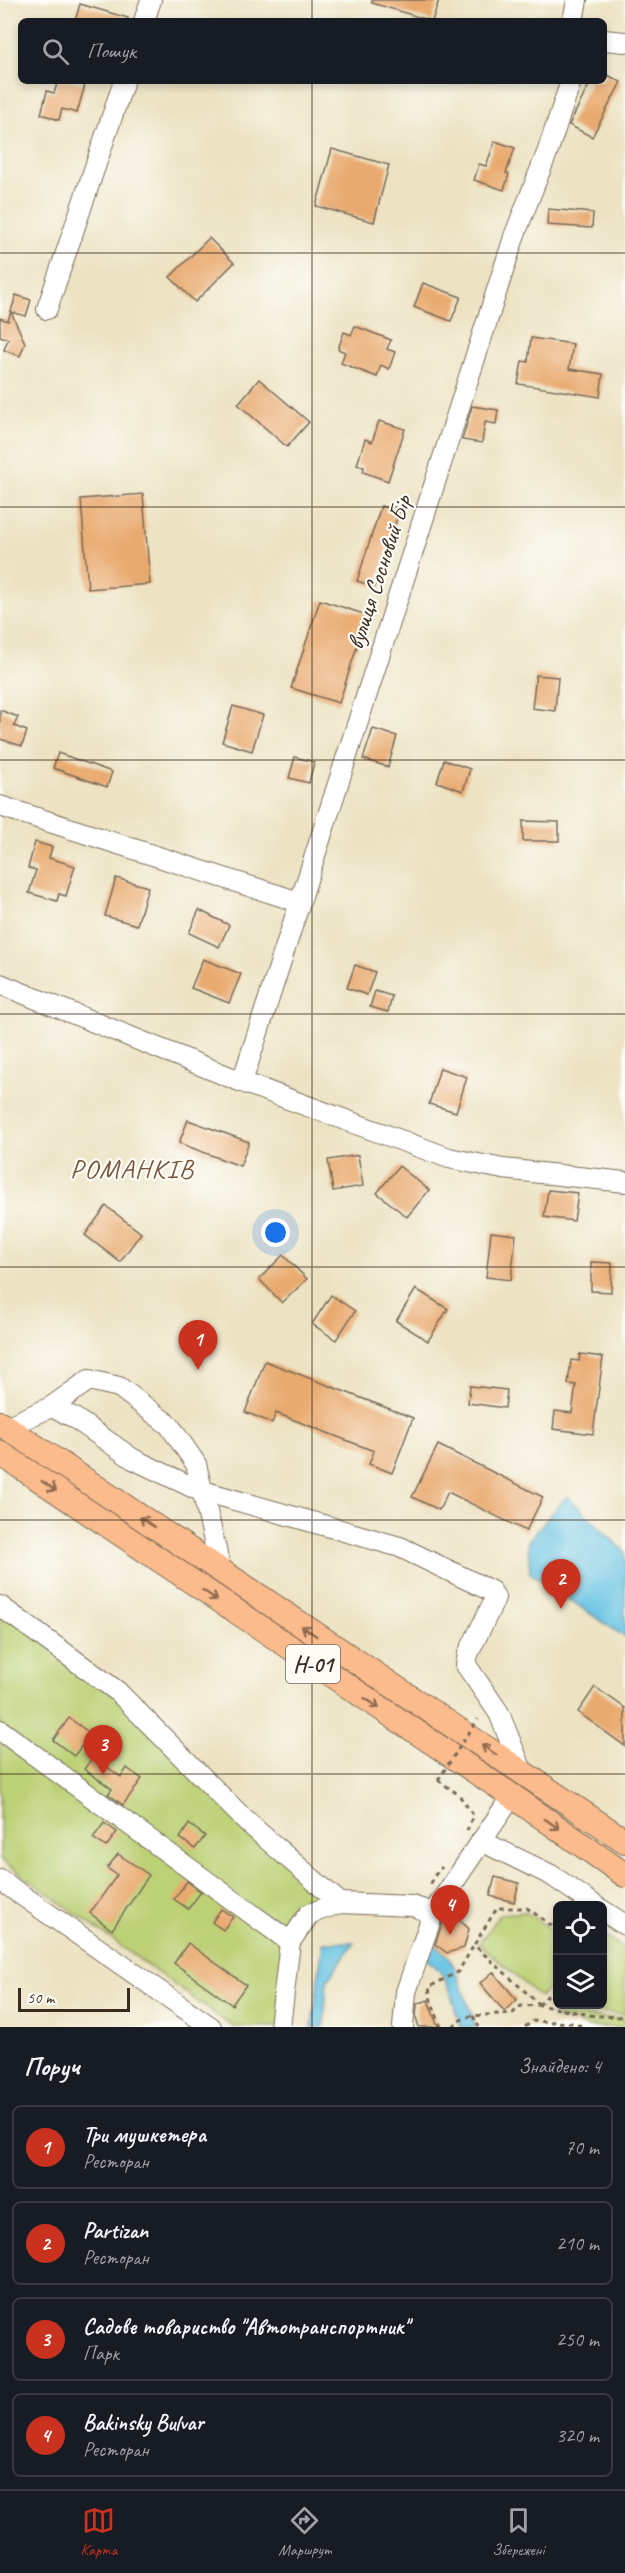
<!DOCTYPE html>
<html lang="uk">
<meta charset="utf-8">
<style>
body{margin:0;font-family:Caveat,sans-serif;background:#20242c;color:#f1f3f6}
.controls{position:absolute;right:18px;bottom:18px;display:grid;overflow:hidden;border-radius:9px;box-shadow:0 3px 9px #0003}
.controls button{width:54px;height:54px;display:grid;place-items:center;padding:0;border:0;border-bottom:2px solid #363941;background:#171b24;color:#f1f3f6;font:30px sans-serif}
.scale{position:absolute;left:18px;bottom:15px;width:112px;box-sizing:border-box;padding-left:6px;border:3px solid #3b2a1e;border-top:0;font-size:16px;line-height:21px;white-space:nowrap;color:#3b2a1e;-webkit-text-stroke:4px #fdfcf7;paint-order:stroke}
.you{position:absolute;left:276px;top:1233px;width:21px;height:21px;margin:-15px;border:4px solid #fff;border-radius:50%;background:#1a73e8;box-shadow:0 0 0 9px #1a73e833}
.badge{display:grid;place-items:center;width:39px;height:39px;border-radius:50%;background:#c8321e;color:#fff;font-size:20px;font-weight:700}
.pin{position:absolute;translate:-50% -50px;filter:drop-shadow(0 2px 3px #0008)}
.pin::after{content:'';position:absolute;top:32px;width:21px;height:18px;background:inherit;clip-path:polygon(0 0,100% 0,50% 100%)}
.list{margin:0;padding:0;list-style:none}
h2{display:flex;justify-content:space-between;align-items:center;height:78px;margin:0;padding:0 24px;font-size:26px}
h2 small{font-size:20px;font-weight:400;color:#9ea1a6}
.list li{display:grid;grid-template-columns:39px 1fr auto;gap:18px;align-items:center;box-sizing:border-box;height:84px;margin:0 12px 12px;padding:0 12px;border:2px solid #363941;border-radius:9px}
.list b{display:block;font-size:22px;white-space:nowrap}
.list p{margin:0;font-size:20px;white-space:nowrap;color:#9ea1a6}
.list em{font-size:20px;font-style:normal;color:#9ea1a6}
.icon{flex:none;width:33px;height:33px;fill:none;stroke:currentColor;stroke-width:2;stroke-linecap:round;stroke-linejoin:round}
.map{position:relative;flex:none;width:625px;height:2027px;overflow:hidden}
.search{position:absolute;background:#171b24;box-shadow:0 3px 9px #0003;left:18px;right:18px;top:18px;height:66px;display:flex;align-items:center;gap:15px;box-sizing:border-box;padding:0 21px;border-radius:9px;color:#9ea1a6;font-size:22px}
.sheet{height:462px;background:#171b24}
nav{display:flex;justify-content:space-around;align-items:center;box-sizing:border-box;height:84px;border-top:2px solid #363941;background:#171b24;font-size:16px;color:#9ea1a6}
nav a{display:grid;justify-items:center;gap:3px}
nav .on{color:#c8321e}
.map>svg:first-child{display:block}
.green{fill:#bcd074;stroke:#7c7d49;stroke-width:1.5}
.water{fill:#65c2e3;stroke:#507680;stroke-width:1.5}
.building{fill:#e9aa6f}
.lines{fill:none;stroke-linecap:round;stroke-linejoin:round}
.minor-casing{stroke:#796b58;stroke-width:22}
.major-casing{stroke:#796b58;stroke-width:26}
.path{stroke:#796b58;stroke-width:3;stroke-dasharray:4.5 4.5;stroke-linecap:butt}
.minor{stroke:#fff;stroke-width:20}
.major{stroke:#fbbb8c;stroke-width:24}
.path-bridge{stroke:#796b58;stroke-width:3;stroke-dasharray:4.5 4.5;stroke-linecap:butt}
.oneway{stroke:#916b50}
.grid{fill:none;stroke:#3b2a1e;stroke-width:1.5;stroke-opacity:0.55}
.labels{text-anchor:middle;stroke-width:4.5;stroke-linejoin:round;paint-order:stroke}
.shield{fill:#fdfcf7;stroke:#75695f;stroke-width:1.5}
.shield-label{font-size:22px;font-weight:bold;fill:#3b2a1e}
.street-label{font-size:24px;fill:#3b2a1e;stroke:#fdfcf7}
.quarter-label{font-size:27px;letter-spacing:1.5px;fill:#78573a;stroke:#fdfcf7}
</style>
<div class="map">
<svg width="625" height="2027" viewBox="0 0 625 2027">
<rect width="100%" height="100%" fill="#fdfcf7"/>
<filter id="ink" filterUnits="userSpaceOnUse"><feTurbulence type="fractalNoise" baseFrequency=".0167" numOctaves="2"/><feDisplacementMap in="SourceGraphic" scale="12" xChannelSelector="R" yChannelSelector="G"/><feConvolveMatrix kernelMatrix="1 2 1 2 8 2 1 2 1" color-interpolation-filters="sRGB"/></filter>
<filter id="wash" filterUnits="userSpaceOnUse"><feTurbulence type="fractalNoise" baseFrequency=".008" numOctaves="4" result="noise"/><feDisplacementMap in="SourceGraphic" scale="24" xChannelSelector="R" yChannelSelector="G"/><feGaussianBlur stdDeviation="1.35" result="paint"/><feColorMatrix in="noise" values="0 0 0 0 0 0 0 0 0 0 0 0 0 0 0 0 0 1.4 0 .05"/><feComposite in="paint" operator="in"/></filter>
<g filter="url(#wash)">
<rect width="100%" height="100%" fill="#ede3c3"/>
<g class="green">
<path d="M0,1604L117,1691L329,1893L290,1942L280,2027H233L0,1859Z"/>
<path d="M526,1912L557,1933V1978L540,1997L479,1944L499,1914Z"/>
<path d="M604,1936L625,1949V2015L564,2007L565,2005L602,2004Z"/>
<path d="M558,2011L586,2017L625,2019V2027H588L574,2021L557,2019Z"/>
</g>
<g class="water">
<path d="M567,1496L625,1552V1637L530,1573L528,1541Z"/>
<path d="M323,1942H354L327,1981L324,2027H312Z"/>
<path d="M432,1942L449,1957L457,1973L476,2027H460C452,1998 451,1977 426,1958Z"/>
</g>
<g id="blocks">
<g class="building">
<path d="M372,0H439L432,21L372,3Z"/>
<path d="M80,4L128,18L127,21H75Z"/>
<path d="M604,73L621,82L592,137L569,125L591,81H604Z"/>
<path d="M58,81H73L85,85L77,113L62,109L59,120L41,114L47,91L54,93Z"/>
<path d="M495,141L515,148L506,173L509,174L504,190L474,180L479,164L486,166Z"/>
<path d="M332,149L389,165L374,222L316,206Z"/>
<path d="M548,209L593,213L592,228L547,225Z"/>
<path d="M209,238L234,263L195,302L170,277Z"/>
<path d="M423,283L461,297L451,321L414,307Z"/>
<path d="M16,295L31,300L26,316L11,312L25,343L20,356L4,350L8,339L0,336V318L8,321Z"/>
<path d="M355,326L391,340L387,349L395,352L389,369L381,365L377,377L341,363L345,352L338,349L344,332L351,335Z"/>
<path d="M531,338L573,344L569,369L603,374L600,397L518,384L522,361L528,362Z"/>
<path d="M259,379L309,422L287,447L238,404Z"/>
<path d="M472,406L498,410L496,424L485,422L482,443L462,440Z"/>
<path d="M379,421L405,429L388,481L363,472L364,467L357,465L365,439L372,442Z"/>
<path d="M143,494L150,584L88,589L81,499Z"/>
<path d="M381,506L399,512L375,587L357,581Z"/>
<path d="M320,600L367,615L339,703L291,688Z"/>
<path d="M536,675L558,677L555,711L532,708Z"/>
<path d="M233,706L263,715L252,751L222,742Z"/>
<path d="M0,710L18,717L14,726L27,731L22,746L0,739Z"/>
<path d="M373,729L397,736L388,767L363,759Z"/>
<path d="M58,753L112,772L107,787L53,768Z"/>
<path d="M295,757L314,762L309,783L289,778Z"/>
<path d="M444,760L470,769L463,791L437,782Z"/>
<path d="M523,821L559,822V841H523Z"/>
<path d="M35,842L52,847L49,858L75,866L66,896L59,894L57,901L29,893L36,870L28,868Z"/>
<path d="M116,878L148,887L137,925L105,916Z"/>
<path d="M199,910L229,925L219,947L189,933Z"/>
<path d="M203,959L241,974L229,1003L191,988Z"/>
<path d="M355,965L375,972L367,995L347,988Z"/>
<path d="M375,991L392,996L388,1012L370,1007Z"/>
<path d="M440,1068L467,1077L456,1112L429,1104Z"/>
<path d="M188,1120L249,1142L240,1166L179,1143Z"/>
<path d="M358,1155L363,1186L333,1191L328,1160Z"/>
<path d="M399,1166L429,1190L407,1217L377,1193Z"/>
<path d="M548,1190L578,1193L574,1221L544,1217Z"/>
<path d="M106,1206L141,1233L120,1262L85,1235Z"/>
<path d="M491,1232L516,1235L511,1280L486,1277Z"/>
<path d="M283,1255L307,1279L282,1303L259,1279Z"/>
<path d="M591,1262L612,1263L611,1292L591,1291Z"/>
<path d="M416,1289L448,1309L428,1341L396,1321Z"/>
<path d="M331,1295L355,1311L336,1340L312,1324Z"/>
<path d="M580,1354L603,1357L593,1434L553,1429L555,1411L572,1413L576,1385L568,1384L571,1360L579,1361Z"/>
<path d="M265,1361L413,1418L392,1473L369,1464L374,1451L276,1413L272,1423L245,1412Z"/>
<path d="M470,1386L507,1390L505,1408L468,1403Z"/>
<path d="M438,1445L543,1497L526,1531L448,1492L439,1510L412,1497Z"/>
<path d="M595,1687L625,1708V1746L578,1712Z"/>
<path d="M69,1718L91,1734L74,1756L53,1740Z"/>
<path d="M93,1757L121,1777L127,1768L142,1779L123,1805L108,1794L112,1789L84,1769Z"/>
<path d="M104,1823L117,1832L106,1847L93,1838Z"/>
<path d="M189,1824L205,1836L195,1849L180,1838Z"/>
<path d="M118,1854L149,1875L112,1930L90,1913L117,1875L107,1868Z"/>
<path d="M495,1877L519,1883L514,1902L490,1896Z"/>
<path d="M187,1881L201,1892L188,1909L174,1899Z"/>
<path d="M221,1909L233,1917L223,1930L212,1922Z"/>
<path d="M457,1917L469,1929L464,1948L447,1953L435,1944L444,1919Z"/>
<path d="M188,1943L246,1985L232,2005L174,1963Z"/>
<path d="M493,1972L517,2000L504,2011L480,1983Z"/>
<path d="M428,2000L438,2027H419L416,2017L417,2004Z"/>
</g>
</g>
</g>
<g filter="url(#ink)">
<use href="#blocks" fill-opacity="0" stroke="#796b58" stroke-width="1.5"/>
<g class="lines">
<defs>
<g id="minor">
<path d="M144,21L151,0"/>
<path d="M573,21L577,0"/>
<path d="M604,40L625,42"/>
<path d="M47,309L124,81"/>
<path d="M0,806L299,902"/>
<path d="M0,984L242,1082L449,1158L503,1169L625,1182"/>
<path d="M242,1082L515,234L547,153L571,81"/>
<path d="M51,1407L89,1380L119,1387L169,1425L196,1464L221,1571"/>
<path d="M6,1427L51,1407L73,1417L133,1459L196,1489L400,1547L491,1591L495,1597L493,1603L468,1654L466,1665L499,1713L523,1773"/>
<path d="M0,1606L117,1691L246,1821L340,1903"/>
<path d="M0,1730L290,1942"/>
<path d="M481,1841L551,1875L596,1906"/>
<path d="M0,1880L211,2027"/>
<path d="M602,1910L625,1925"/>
<path d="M280,2027L290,1942L309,1914L340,1903L412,1906L433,1913"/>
<path d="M403,2027L406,1992L433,1913L512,1796"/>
</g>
<g id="major">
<path d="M0,1423L625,1841"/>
<path d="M0,1453L512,1796L625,1875"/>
</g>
</defs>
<use href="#minor" class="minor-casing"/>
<use href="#major" class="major-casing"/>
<g class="path">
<path d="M438,1780L459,1795L473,1815L467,1831"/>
<path d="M431,1884L434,1876L442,1867"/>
<path d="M539,2005L558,1984"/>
<path d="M540,2005L474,1945L497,1908H527L558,1930"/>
<path d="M473,2016L479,2027"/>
<path d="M441,2027L431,2001L429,1987L458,1972L474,1945"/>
<path d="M453,2027L458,2021L471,2016L513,2013L521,2006L539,2005L595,2016L625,2017"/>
<path d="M525,2027L533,2021L572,2023L585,2027"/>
</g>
<use href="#minor" class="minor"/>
<use href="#major" class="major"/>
<path class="path-bridge" d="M438,1780L478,1719"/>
</g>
<defs><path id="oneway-shaft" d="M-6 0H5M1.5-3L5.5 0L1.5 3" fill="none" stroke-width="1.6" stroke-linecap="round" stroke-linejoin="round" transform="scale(1.5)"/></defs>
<g class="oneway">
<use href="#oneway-shaft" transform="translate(49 1486) rotate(34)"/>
<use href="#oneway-shaft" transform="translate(147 1522) rotate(-146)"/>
<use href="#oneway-shaft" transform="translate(210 1595) rotate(34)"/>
<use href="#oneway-shaft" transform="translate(309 1631) rotate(-146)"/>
<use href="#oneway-shaft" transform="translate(372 1703) rotate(34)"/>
<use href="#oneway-shaft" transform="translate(489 1750) rotate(-146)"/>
<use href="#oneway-shaft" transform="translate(552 1824) rotate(35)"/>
</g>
</g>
<path class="grid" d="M312,0V21M312,81V2027M0,253H625M0,507H625M0,760H625M0,1014H625M0,1267H625M0,1520H625M0,1774H625"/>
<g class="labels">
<rect class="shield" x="286" y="1645" width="54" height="38" rx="4.5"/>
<g class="shield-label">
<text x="313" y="1672">Н-01</text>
</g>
<g class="street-label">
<text transform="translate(379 572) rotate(-72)" y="8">вулиця Сосновий Бір</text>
</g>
<g class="quarter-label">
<text x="132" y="1178">РОМАНКІВ</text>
</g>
</g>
</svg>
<div class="controls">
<button><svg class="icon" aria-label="locate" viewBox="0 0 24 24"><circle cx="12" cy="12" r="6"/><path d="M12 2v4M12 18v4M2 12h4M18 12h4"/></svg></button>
<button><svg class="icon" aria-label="layers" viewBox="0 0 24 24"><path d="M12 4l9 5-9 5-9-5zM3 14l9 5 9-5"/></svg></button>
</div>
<div class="scale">50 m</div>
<div class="you"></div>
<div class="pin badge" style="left:198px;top:1370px">1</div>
<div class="pin badge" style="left:561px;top:1609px">2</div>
<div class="pin badge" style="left:103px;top:1775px">3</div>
<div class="pin badge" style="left:450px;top:1935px">4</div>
<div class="search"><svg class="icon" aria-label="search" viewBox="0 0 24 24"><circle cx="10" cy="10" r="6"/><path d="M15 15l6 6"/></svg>Пошук</div>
</div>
<section class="sheet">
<h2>Поруч<small>Знайдено: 4</small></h2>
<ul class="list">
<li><span class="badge">1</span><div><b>Три мушкетера</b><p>Ресторан</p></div><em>70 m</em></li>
<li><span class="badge">2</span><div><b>Partizan</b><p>Ресторан</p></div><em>210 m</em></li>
<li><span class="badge">3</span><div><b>Садове товариство &quot;Автотранспортник&quot;</b><p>Парк</p></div><em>250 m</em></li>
<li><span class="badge">4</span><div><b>Bakinsky Bulvar</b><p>Ресторан</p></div><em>320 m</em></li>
</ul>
</section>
<nav>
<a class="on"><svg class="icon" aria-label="map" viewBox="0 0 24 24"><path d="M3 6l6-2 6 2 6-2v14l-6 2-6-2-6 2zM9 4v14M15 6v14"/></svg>Карта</a>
<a><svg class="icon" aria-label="directions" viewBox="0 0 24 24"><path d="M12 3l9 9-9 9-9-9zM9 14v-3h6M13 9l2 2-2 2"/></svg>Маршрут</a>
<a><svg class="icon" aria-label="saved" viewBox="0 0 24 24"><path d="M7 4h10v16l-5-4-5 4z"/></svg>Збережені</a>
</nav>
